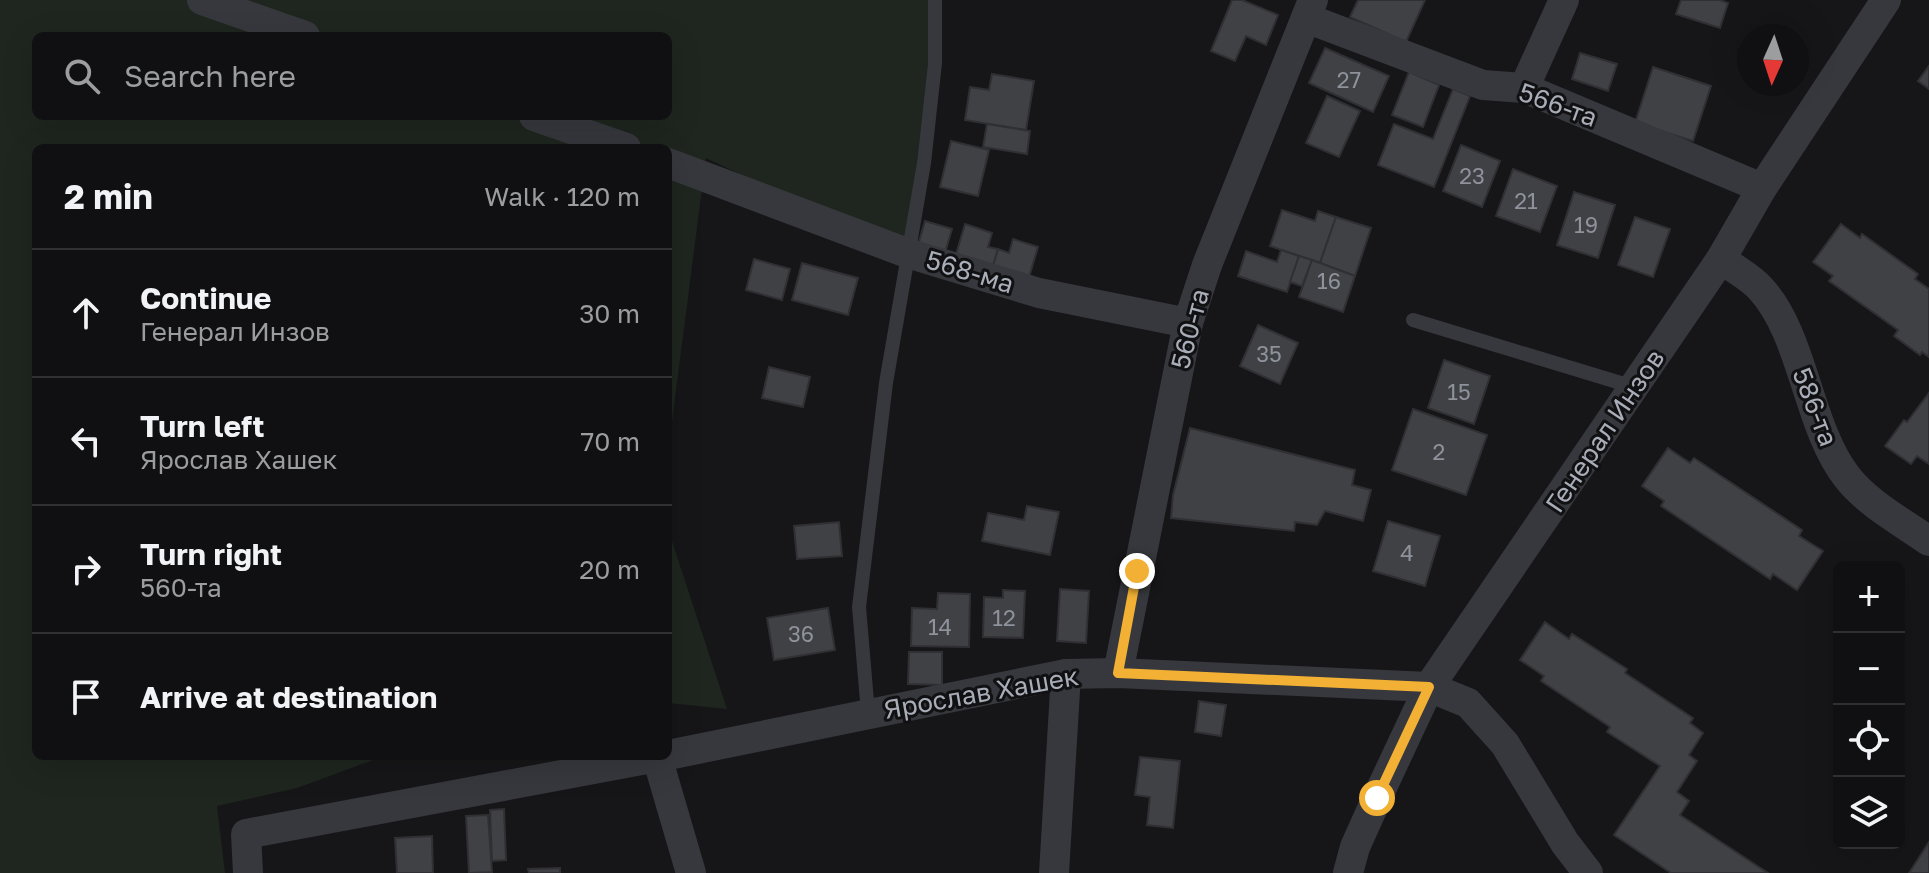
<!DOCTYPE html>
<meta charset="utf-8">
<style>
body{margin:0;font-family:"Golos Text",sans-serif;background:#19191b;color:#f1f3f6}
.controls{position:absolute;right:24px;bottom:24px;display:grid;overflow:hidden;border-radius:12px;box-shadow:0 8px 32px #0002}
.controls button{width:72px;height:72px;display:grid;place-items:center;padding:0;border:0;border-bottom:2px solid #303032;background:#101012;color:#f1f3f6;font:40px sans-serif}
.compass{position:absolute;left:1737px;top:24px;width:72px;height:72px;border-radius:50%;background:#101012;box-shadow:0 8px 32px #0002;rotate:183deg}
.stop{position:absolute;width:24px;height:24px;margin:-18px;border:6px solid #f2b134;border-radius:50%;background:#fff}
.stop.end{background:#f2b134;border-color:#fff;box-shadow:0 2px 8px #0008}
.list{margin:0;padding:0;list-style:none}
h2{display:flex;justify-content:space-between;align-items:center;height:104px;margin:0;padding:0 32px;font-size:34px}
h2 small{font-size:26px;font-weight:400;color:#9c9d9f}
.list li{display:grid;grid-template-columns:52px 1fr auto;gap:24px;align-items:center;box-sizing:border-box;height:128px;padding:0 32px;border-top:2px solid #303032}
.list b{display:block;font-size:30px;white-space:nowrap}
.list p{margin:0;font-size:26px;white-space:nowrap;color:#9c9d9f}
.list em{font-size:26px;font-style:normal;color:#9c9d9f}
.icon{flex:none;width:44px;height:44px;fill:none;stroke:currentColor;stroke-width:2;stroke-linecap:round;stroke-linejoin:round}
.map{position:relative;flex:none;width:1929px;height:873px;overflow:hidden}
.search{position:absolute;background:#101012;box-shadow:0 8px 32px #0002;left:32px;top:32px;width:640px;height:88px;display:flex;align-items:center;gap:20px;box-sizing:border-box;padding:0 28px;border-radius:12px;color:#9c9d9f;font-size:30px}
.panel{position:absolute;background:#101012;box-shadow:0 8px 32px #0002;left:32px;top:144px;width:640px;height:616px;border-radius:12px}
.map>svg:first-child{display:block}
.green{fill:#1e261f;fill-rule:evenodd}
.building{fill:#404145;stroke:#303034;stroke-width:2}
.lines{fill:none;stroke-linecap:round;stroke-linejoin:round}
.service{stroke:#37383d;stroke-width:14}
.minor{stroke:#37383d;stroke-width:30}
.route{stroke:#f2b134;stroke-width:10}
.labels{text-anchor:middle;stroke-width:6;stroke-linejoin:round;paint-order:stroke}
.number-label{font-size:22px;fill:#8e929b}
.street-label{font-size:26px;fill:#a8adb8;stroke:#111113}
</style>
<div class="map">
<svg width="1929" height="873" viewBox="0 0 1929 873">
<rect width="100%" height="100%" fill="#161618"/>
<g class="green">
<path d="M0,0H935L907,253L706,158L668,452V148H36V756H384L297,788L217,806L225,873H0ZM36,36H668V116H36Z"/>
<path d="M668,529L727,709L668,703Z"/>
</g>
<g class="building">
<path d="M1232,0H1242L1278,15L1266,45L1246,36L1235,61L1211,51Z"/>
<path d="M1358,0H1425L1406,42L1350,17Z"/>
<path d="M1681,0H1720L1728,3L1720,28L1676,14Z"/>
<path d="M1325,48L1389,76L1373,112L1309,83Z"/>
<path d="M1580,53L1617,64L1608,91L1572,79Z"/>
<path d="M1929,66V89L1918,81Z"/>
<path d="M1653,67L1711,86L1693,141L1635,123Z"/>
<path d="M1409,72L1439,85L1423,127L1392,115Z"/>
<path d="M992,74L1034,81L1026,130L965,120L970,87L989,90Z"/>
<path d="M1453,89L1470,96L1434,187L1378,165L1394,124L1433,139Z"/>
<path d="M1327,96L1360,111L1339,157L1306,143Z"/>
<path d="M987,124L1030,131L1027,154L983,147Z"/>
<path d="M951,141L989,150L978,196L940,187Z"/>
<path d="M1461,145L1500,161L1482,207L1443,191Z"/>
<path d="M1513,169L1557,186L1540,232L1496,216Z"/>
<path d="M1574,192L1615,205L1598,258L1557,245Z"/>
<path d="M1282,210L1315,221L1318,211L1336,217L1320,263L1270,246Z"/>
<path d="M1336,217L1371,228L1355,276L1320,263Z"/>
<path d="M1635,217L1670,229L1653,277L1618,265Z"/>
<path d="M925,221L952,229L945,253L918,245Z"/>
<path d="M965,224L992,233L988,247L998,249L991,273L954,261Z"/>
<path d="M1841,224L1860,238L1862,234L1918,274L1915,279L1929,289V357L1922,352L1920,355L1894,336L1898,330L1829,281L1833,276L1813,262Z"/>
<path d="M1013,239L1038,247L1027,284L991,273L998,249L1009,253Z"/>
<path d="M1281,250L1299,256L1287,292L1238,276L1246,251L1277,262Z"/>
<path d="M1299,256L1312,260L1302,286L1290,282Z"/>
<path d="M754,259L790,269L782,300L746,290Z"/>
<path d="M1312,260L1355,276L1343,312L1299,297Z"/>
<path d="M802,263L858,278L848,315L792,300Z"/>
<path d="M1258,325L1298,343L1280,384L1240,366Z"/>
<path d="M1444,360L1490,376L1474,424L1428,408Z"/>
<path d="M769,367L810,377L803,407L762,398Z"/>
<path d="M1929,393V464L1917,456L1911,464L1885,446L1904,420L1907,422Z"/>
<path d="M1413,409L1487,435L1466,495L1392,470Z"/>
<path d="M1190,428L1355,470L1352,485L1371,490L1363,521L1325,511L1317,525L1295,522L1294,531L1171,518L1173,495Z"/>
<path d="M1668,448L1690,463L1694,458L1802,530L1799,536L1823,551L1797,590L1773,574L1770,579L1661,506L1664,501L1642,486Z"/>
<path d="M1027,506L1059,512L1050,555L982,541L988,513L1024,520Z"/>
<path d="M1388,521L1440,536L1425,586L1373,571Z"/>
<path d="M839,522L842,556L797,559L794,526Z"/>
<path d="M1060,589L1089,591L1086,643L1057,641Z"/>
<path d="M1003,590L1025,591L1023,638L983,637L984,597L1003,598Z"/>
<path d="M938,593L970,594L969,647L911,646L912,608L937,609Z"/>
<path d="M828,608L835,650L774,660L767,618Z"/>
<path d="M1545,622L1569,639L1572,634L1627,669L1625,673L1693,718L1690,723L1703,733L1689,755L1697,761L1677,792L1689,801L1680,815L1768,873H1671L1614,835L1660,766L1607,732L1610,727L1541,681L1544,676L1520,660Z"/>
<path d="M909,652H942V685L908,684Z"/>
<path d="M1199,701L1226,705L1221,736L1195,732Z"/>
<path d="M1140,757L1180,761L1173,828L1147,825L1150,797L1135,795Z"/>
<path d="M504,809L506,860L492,861L490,810Z"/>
<path d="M488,815L492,872L469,873L466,816Z"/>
<path d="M432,836L433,873H397L395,838Z"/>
<path d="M1929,842V873H1909Z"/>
<path d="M560,868V873H529L528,869Z"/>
</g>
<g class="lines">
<g class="service">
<path d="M1413,320L1634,387"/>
<path d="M868,713L859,607L886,383L924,163L935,63V0"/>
</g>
<g class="minor">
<path d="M202,0L305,36"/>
<path d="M1306,18L1483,85L1524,88L1762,188"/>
<path d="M1524,88L1564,0"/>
<path d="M534,116L626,148"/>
<path d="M668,163L907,253L1039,293L1188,323"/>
<path d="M1721,259C1733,268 1750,277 1760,288C1804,335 1807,426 1847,477C1867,503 1902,522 1929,541"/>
<path d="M1118,673L1188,323L1207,265L1313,0"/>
<path d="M668,755L1066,674L1118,673L1429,687L1468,703L1505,744L1565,843L1588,873"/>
<path d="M657,757L691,873"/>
<path d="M248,873L246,834L663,756"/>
<path d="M1054,873L1066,674"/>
<path d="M1348,873L1355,847L1377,798L1429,687L1721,259L1762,188L1886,0"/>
</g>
</g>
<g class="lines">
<path class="route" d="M1137,571L1118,673L1429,687L1377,798"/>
</g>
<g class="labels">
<g class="number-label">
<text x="1349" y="88">27</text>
<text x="1472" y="184">23</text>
<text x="1526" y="209">21</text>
<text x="1586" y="233">19</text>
<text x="1329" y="289">16</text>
<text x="1269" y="362">35</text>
<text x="1459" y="400">15</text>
<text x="1439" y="460">2</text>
<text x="1407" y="561">4</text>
<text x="1004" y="626">12</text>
<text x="940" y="635">14</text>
<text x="801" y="642">36</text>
</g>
<g class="street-label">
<text transform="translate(1558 105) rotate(20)" y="9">566-та</text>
<text transform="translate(970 272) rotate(17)" y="9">568-ма</text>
<text transform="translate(1190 329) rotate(-75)" y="9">560-та</text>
<text transform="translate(1815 407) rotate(69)" y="9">586-та</text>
<text transform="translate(1605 431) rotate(-56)" y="9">Генерал Инзов</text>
<text transform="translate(981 693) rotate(-10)" y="9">Ярослав Хашек</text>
</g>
</g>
</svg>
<div class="controls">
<button>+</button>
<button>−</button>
<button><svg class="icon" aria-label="locate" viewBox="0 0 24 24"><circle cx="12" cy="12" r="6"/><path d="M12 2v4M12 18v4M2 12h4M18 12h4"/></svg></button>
<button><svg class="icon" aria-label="layers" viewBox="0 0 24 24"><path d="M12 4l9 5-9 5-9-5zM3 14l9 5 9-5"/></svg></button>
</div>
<svg class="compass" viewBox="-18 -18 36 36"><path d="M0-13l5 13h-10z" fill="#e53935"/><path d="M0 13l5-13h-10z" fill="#9c9d9f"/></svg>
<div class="stop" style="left:1377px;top:798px"></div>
<div class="stop end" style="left:1137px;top:571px"></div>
<div class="search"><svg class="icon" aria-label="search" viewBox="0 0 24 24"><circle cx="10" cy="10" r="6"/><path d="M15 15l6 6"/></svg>Search here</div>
<section class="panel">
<h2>2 min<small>Walk · 120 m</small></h2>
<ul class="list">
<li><svg class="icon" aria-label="ahead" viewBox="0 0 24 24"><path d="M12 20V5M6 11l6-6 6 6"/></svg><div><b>Continue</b><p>Генерал Инзов</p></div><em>30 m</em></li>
<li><svg class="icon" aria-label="left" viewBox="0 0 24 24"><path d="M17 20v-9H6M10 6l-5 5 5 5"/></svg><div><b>Turn left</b><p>Ярослав Хашек</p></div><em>70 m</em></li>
<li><svg class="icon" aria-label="right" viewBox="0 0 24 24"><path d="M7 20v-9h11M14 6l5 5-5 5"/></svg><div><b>Turn right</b><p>560-та</p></div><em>20 m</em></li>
<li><svg class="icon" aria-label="arrive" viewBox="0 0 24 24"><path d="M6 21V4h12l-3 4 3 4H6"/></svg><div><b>Arrive at destination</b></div></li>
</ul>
</section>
</div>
